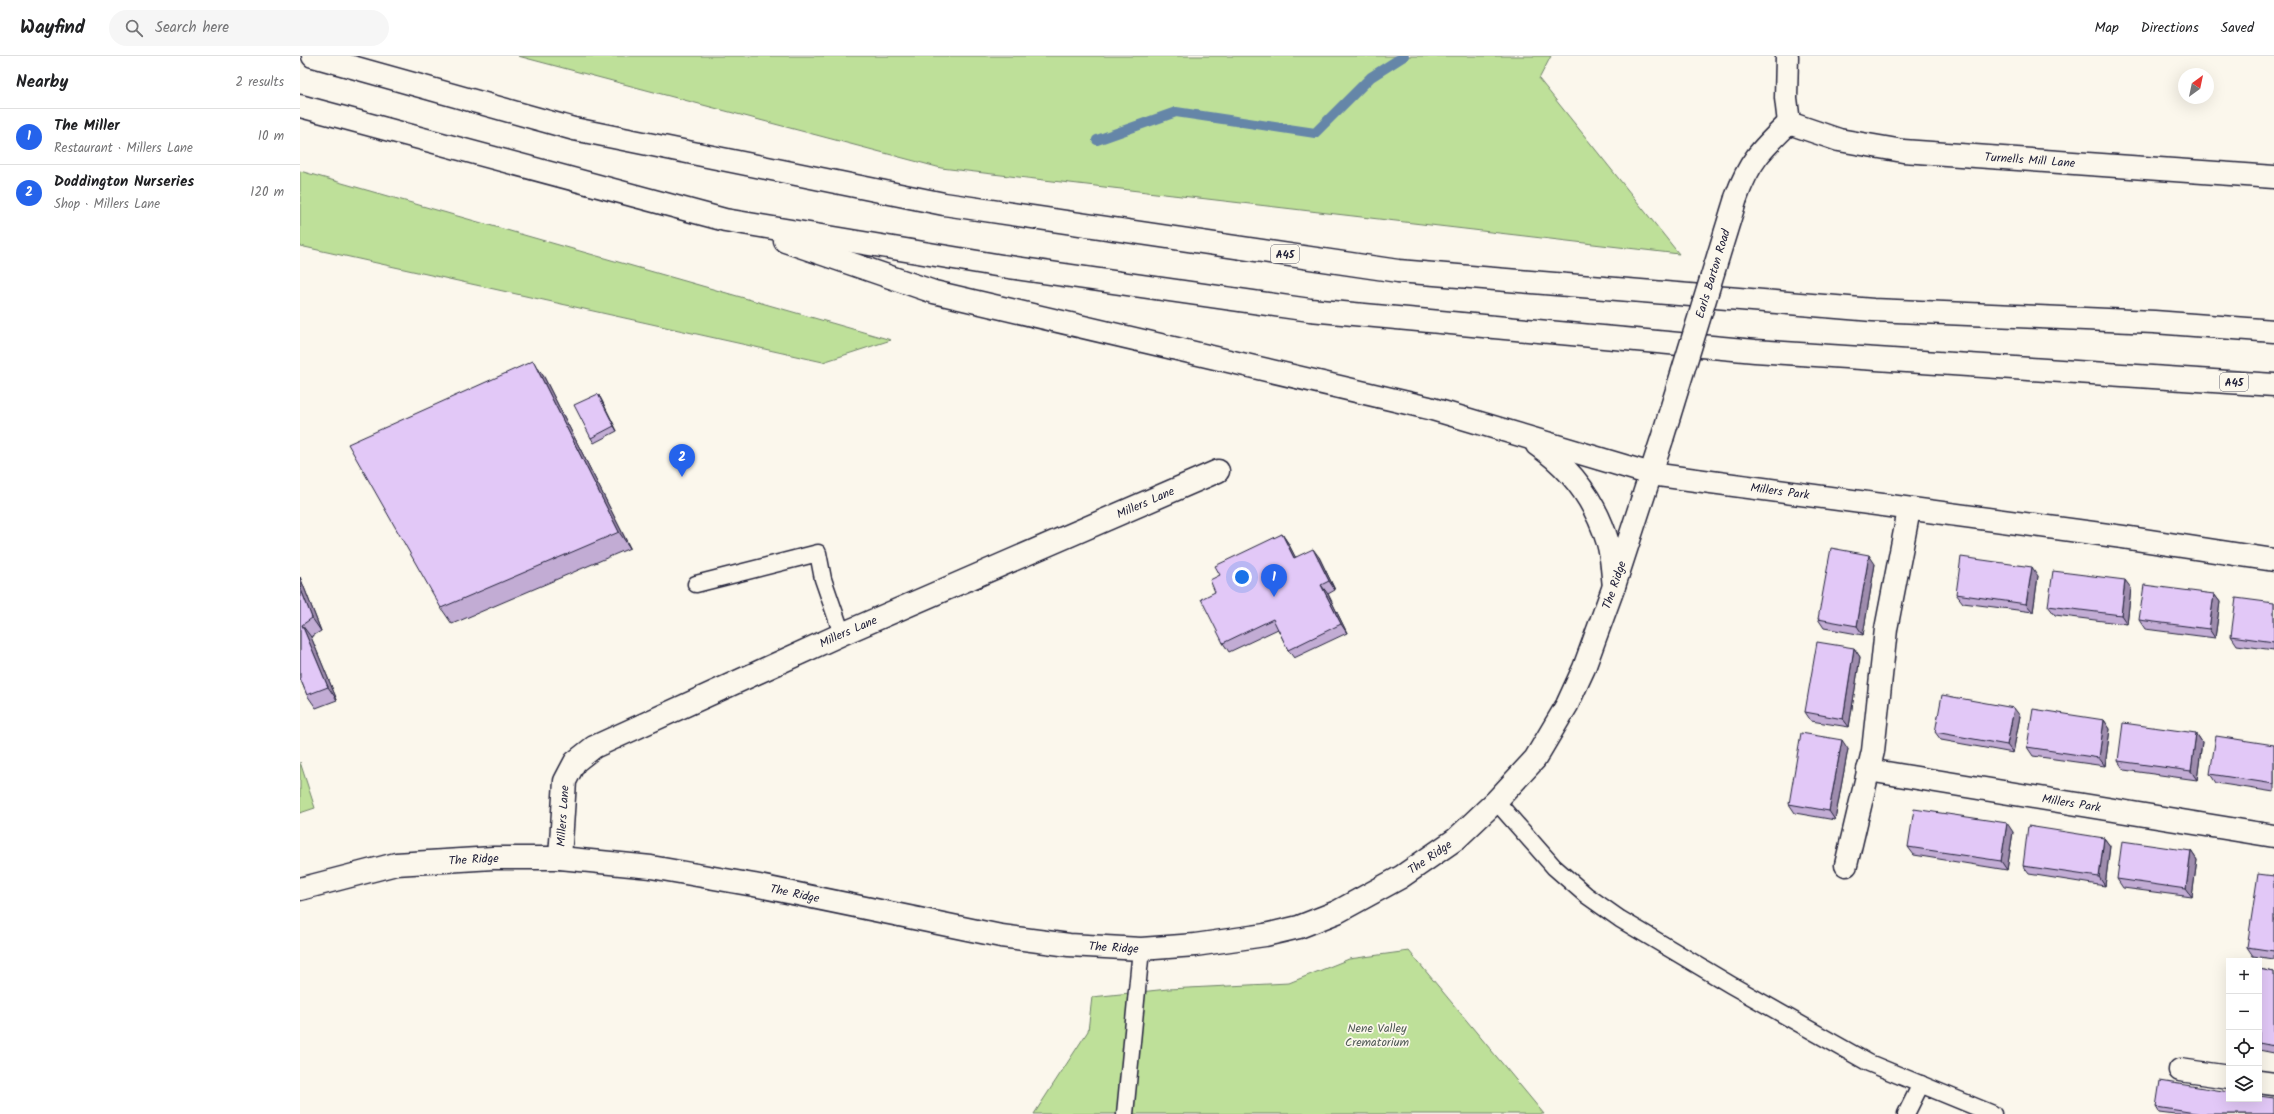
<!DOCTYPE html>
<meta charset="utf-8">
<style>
body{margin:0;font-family:Kalam,sans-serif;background:#f6f6f6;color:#202124}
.controls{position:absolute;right:12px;bottom:12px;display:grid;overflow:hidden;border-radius:0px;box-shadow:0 4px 16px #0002}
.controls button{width:36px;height:36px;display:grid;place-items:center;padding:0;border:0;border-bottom:1px solid #e0e0e0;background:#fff;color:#202124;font:20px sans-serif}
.compass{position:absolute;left:1878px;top:12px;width:36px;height:36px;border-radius:50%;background:#fff;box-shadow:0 4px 16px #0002;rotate:33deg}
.you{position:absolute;left:942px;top:521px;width:14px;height:14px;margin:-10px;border:3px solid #fff;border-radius:50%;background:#1a73e8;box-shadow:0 0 0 6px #1a73e833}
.badge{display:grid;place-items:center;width:26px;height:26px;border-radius:50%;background:#2563eb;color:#fff;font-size:13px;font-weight:700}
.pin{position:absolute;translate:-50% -33px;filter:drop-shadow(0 1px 2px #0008)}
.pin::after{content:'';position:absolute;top:21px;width:14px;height:12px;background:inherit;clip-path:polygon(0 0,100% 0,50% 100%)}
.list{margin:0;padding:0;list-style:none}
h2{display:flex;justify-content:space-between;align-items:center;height:52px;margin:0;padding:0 16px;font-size:17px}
h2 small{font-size:13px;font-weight:400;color:#757577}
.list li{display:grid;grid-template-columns:26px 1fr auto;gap:12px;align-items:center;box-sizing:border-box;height:56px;padding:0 16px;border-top:1px solid #e0e0e0}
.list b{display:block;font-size:15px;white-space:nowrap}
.list p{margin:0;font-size:13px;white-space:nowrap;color:#757577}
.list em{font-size:13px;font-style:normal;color:#757577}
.icon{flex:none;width:22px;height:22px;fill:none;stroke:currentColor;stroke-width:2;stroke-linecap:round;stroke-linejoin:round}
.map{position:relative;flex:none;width:1974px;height:1058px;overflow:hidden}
header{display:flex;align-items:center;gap:24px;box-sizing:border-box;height:56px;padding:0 20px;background:#fff;border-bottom:1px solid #e0e0e0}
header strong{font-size:19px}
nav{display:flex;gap:22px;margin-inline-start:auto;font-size:14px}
.search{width:280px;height:36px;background:#f6f6f6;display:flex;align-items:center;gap:10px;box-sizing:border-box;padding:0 14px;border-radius:22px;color:#757577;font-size:15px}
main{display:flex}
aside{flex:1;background:#fff}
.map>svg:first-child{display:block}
.green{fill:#bee099;stroke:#70816a}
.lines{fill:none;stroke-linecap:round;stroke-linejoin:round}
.stream{stroke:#6586a8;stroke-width:10}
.lane-casing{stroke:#22223b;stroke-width:19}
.street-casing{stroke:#22223b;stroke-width:25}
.secondary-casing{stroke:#22223b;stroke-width:25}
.highway-casing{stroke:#22223b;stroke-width:25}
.lane{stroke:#fbf7ec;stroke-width:16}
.street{stroke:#fbf7ec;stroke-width:22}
.secondary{stroke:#fbf7ec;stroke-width:22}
.highway{stroke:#fbf7ec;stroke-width:22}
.secondary-bridge-casing{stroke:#22223b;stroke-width:25;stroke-linecap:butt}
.secondary-bridge{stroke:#fbf7ec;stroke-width:22}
.wall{fill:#c2acd4;stroke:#22223b}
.shaded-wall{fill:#9e8cad;stroke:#22223b}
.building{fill:#e2c8f7;stroke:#22223b}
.labels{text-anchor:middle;stroke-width:3.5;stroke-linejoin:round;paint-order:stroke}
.shield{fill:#fbf7ec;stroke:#636270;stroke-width:1}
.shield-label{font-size:11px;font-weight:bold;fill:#22223b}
.street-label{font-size:12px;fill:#22223b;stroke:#fbf7ec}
.park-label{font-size:12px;fill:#515b57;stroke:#fbf7ec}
</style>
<header>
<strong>Wayfind</strong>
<div class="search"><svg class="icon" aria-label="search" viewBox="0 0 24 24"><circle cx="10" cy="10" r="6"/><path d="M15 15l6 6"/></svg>Search here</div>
<nav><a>Map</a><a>Directions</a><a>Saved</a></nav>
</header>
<main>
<aside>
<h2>Nearby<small>2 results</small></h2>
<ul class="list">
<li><span class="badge">1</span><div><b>The Miller</b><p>Restaurant · Millers Lane</p></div><em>10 m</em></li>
<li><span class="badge">2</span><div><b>Doddington Nurseries</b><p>Shop · Millers Lane</p></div><em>120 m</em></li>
</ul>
</aside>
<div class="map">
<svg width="1974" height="1058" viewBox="0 0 1974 1058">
<rect width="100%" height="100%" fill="#fbf7ec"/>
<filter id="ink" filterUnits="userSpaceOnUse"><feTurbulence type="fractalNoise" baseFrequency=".025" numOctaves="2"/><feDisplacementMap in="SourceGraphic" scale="8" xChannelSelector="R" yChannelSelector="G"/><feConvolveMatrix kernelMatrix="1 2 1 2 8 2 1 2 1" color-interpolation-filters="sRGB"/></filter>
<g filter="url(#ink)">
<g class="green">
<path d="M218,0H1251L1239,23L1379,198L641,112Z"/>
<path d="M0,115L591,284L523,306L0,190Z"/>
<path d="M0,706L15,752L0,757Z"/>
<path d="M1109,895L1244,1058H734L788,975L792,941L868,933L989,927L1049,903Z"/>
</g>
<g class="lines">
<path class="stream" d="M797,84L876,56L1015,77L1071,21L1104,0"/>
<defs>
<g id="lane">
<path d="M396,528L518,497L523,523L542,578"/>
<path d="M1196,745L1254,811L1286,839L1320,863L1431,929L1569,1007L1693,1058"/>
<path d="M825,1058L841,893"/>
<path d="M1606,1058L1621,1028"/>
</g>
<g id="street">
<path id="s1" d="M1351,418L1823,481L1974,504"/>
<path id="s2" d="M1568,714L1974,780"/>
<path id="s3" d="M260,802L265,725L275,706L294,691L542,578L918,415"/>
<path d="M1546,809L1573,695L1586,573L1609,454"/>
<path d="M1880,1014L1929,1021"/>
<path d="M1959,1026L1974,1028"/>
</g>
<g id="secondary">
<path d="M1487,0L1486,42L1489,67"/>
<path id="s4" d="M1489,67L1539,84L1603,95L1974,121"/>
<path d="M1436,142C1449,105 1462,93 1489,67"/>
<path id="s5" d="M0,833L96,808L193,802H260L351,811L454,829L701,880L769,889L841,893L895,889L965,879L999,871L1037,856L1101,821L1156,783L1196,745L1235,703L1267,649L1284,612L1314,530L1362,383"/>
</g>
<g id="highway">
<path d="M13,0L274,73L644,148L1098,215L1573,254L1854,266L1974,275"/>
<path d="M0,50L425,164L702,210L1010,254L1455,295L1974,329"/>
<path d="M485,185L634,236L1129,352L1351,418"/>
<path d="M1237,389C1272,413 1296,447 1308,487C1312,500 1312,516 1314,530"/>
</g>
</defs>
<use href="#lane" class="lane-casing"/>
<use href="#street" class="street-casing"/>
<use href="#secondary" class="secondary-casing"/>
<use href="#highway" class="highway-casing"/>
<use href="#lane" class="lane"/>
<use href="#street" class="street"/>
<use href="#secondary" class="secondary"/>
<use href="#highway" class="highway"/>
<defs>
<g id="secondary-bridge">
<path id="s6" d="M1362,383L1436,142"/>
</g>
</defs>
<use href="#secondary-bridge" class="secondary-bridge-casing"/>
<use href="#secondary-bridge" class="secondary-bridge"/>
</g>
<g class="wall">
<path d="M233,305L244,321L330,492L152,568L141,552Z"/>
<path d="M298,338L301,343L317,375L294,387L291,382Z"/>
<path d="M982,478L988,487L995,501H1019L1035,534L1028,538L1047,577L994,602L988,594L978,573L929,596L923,587L915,536L920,519Z"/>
<path d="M1575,508L1563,579L1524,572L1518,563Z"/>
<path d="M1738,520L1733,556L1663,547L1656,538Z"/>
<path d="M0,521L21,575L11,581L37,644L16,652L7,639L0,622Z"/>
<path d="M1831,532L1827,568L1755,559L1748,550Z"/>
<path d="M1914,538L1920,546L1915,582L1845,573L1839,564Z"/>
<path d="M1974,547V594L1937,589L1931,580Z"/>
<path d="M1554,592L1560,601L1549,671L1511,665L1505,656Z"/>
<path d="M1720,660L1713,697L1641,684L1635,676Z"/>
<path d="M1804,664L1810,673L1805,710L1733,700L1727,691Z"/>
<path d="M1896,677L1902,686L1897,724L1824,714L1818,705Z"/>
<path d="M1974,689V736L1916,727L1910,718Z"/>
<path d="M1548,693L1535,764L1495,757L1489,748Z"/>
<path d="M1713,776L1707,814L1614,799L1608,791Z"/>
<path d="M1804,782L1810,790L1805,830L1729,818L1723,810Z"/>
<path d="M1891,795L1897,804L1892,841L1823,832L1817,823Z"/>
<path d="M1974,820V903L1953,900L1947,891Z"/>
<path d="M1959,913L1974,916V997L1959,994Z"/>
<path d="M1856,1051L1974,1058H1875L1859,1056Z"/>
</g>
<g class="shaded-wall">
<path d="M233,305L244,321L330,492L319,476Z"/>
<path d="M298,338L301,343L317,375L314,370Z"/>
<path d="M982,478L988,487L1000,510L994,502Z"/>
<path d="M1013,493L1019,501L1035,534L1029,525Z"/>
<path d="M1569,499L1575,508L1563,579L1557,570Z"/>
<path d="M1732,511L1738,520L1733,556L1726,548Z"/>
<path d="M0,521L21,575L12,562L0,531Z"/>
<path d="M1825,524L1831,532L1827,568L1821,559Z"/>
<path d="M1021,529L1028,538L1047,577L1041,568Z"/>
<path d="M1914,538L1920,546L1915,582L1909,573Z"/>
<path d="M2,569L11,581L37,644L28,631Z"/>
<path d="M1554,592L1560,601L1549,671L1543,663Z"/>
<path d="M1714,652L1720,660L1713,697L1707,689Z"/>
<path d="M1804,664L1810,673L1805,710L1799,702Z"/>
<path d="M1896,677L1902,686L1897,724L1891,715Z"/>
<path d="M1542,684L1548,693L1535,764L1529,755Z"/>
<path d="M1707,767L1713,776L1707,814L1701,805Z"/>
<path d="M1804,782L1810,790L1805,830L1799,821Z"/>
<path d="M1891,795L1897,804L1892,841L1886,833Z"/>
</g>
<g class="building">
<path d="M233,305L319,476L141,552L48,388Z"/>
<path d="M298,338L314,370L291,382L274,349Z"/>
<path d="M982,478L994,502L1013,493L1029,525L1021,529L1041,568L988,594L973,563L923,587L901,543L915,536L910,524L920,519L915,510Z"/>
<path d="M1531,492L1569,499L1557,570L1518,563Z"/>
<path d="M1661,501L1732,511L1726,548L1656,538Z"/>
<path d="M1753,515L1825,524L1821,559L1748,550Z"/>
<path d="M1844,529L1914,538L1909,573L1839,564Z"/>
<path d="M0,531L12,562L2,569L28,631L7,639L0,622Z"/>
<path d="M1936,542L1974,547V586L1931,580Z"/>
<path d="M1517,586L1554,592L1543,663L1505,656Z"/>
<path d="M1642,639L1714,652L1707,689L1635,676Z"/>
<path d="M1733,653L1804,664L1799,702L1727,691Z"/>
<path d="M1823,667L1896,677L1891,715L1818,705Z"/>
<path d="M1501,677L1542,684L1529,755L1489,748Z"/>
<path d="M1916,680L1974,689V728L1910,718Z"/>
<path d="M1614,753L1707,767L1701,805L1608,791Z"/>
<path d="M1728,770L1804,782L1799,821L1723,810Z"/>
<path d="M1822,785L1891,795L1886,833L1817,823Z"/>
<path d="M1958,818L1974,820V895L1947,891Z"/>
<path d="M1959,913L1974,916V990L1959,987Z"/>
<path d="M1860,1025L1929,1036V1043H1959V1040L1974,1042V1058H1902L1856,1051Z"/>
</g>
</g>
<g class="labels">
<g class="shield">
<rect x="971" y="189" width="28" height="18" rx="3"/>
<rect x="1920" y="317" width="28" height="18" rx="3"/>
</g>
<g class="shield-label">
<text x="985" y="202">A45</text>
<text x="1934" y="330">A45</text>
</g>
<g class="street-label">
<text dy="4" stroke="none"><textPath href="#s4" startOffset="245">Turnells Mill Lane</textPath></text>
<text dy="4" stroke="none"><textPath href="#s6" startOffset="173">Earls Barton Road</textPath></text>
<text dy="4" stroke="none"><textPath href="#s1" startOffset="130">Millers Park</textPath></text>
<text dy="4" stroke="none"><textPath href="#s3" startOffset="726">Millers Lane</textPath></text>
<text dy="4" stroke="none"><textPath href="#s5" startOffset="1497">The Ridge</textPath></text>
<text dy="4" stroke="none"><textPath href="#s3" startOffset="402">Millers Lane</textPath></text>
<text dy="4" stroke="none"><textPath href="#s2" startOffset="206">Millers Park</textPath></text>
<text dy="4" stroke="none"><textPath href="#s3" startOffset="42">Millers Lane</textPath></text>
<text dy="4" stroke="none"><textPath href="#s5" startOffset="1161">The Ridge</textPath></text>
<text dy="4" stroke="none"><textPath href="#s5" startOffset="177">The Ridge</textPath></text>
<text dy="4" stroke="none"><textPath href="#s5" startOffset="501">The Ridge</textPath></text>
<text dy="4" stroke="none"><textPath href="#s5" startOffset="825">The Ridge</textPath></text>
</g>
<g class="park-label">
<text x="1077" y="976">Nene Valley<tspan x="1077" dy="14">Crematorium</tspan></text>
</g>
</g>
</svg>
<div class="controls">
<button>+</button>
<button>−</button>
<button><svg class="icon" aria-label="locate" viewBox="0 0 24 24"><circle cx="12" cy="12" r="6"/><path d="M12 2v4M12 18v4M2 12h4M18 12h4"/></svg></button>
<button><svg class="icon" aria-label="layers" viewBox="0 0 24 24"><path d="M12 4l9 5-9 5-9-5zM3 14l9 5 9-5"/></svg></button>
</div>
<svg class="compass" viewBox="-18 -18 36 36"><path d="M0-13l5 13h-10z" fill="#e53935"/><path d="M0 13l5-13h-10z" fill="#757577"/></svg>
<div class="you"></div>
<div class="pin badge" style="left:974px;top:541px">1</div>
<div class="pin badge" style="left:382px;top:421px">2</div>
</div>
</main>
